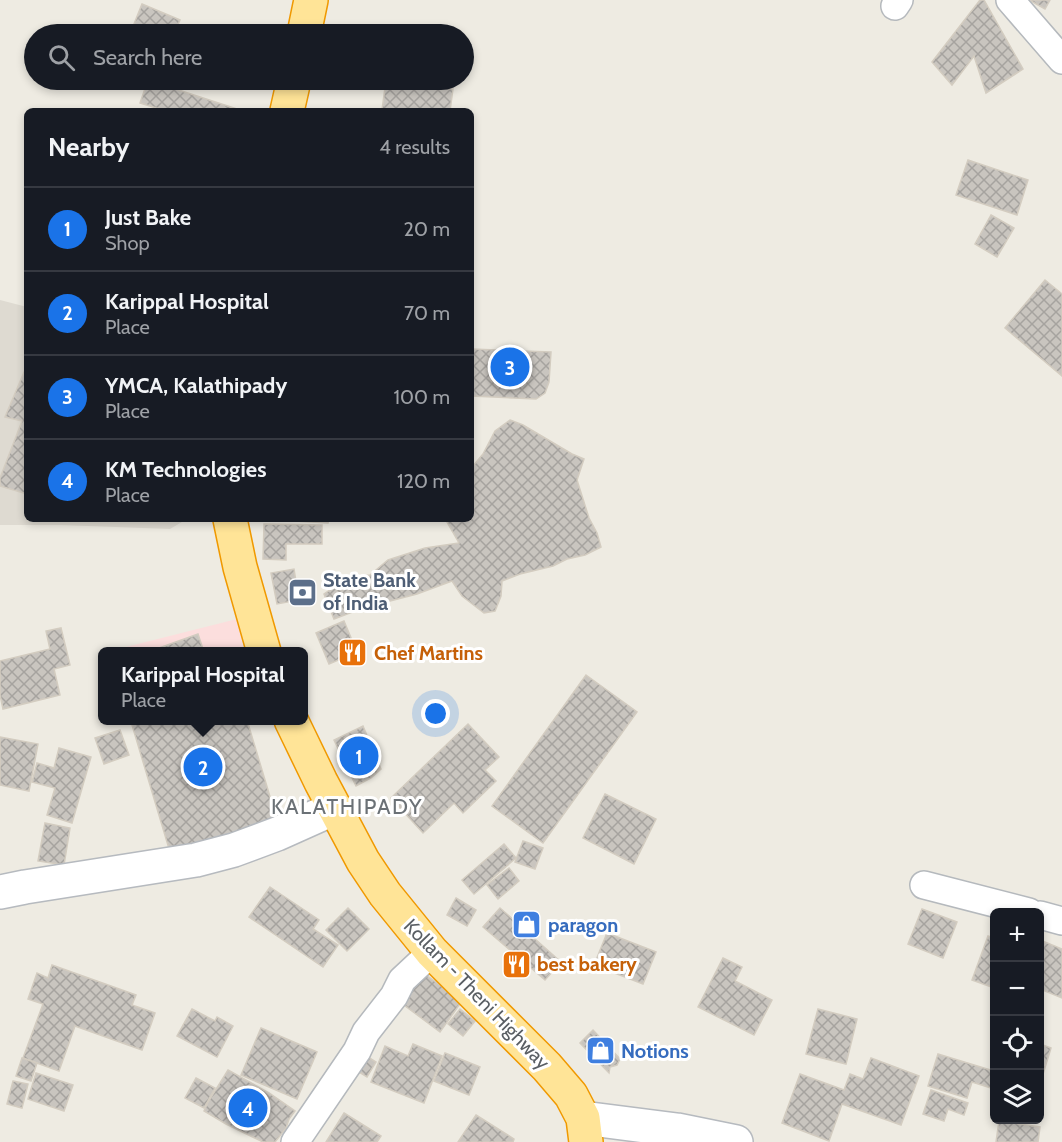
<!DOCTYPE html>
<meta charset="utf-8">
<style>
body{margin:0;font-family:Cabin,sans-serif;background:#20242c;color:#f1f3f6}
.controls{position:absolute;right:18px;bottom:18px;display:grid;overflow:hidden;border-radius:9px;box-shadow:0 3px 9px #0003}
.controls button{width:54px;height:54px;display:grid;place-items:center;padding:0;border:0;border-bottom:2px solid #363941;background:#171b24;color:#f1f3f6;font:30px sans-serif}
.you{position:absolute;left:436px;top:714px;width:21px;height:21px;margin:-15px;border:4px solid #fff;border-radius:50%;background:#1a73e8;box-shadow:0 0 0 9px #1a73e833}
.badge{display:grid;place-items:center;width:39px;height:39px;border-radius:50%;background:#1a73e8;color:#fff;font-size:20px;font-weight:700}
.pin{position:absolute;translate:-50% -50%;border:3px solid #fff;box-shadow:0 2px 6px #0006}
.popup{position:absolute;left:98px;top:647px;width:210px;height:78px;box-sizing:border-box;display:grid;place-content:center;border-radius:9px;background:#171b24;filter:drop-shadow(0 2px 4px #0005);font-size:20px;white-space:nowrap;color:#9ea1a6}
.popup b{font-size:22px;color:#f1f3f6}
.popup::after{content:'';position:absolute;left:50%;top:100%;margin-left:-12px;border:12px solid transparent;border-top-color:#171b24}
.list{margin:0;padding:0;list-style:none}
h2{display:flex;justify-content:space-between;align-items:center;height:78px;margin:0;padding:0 24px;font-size:26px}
h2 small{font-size:20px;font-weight:400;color:#9ea1a6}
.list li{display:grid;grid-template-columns:39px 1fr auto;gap:18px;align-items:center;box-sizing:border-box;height:84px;padding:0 24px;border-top:2px solid #363941}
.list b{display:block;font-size:22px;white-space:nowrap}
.list p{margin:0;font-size:20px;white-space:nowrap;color:#9ea1a6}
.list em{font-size:20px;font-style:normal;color:#9ea1a6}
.icon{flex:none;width:33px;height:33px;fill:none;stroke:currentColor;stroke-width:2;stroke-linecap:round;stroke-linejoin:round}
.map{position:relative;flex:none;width:1062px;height:1142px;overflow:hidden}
.search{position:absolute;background:#171b24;box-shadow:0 3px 9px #0003;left:24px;top:24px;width:450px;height:66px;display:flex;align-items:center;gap:15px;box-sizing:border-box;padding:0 21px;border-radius:33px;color:#9ea1a6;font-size:22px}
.panel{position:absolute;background:#171b24;box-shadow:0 3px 9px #0003;left:24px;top:108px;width:450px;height:414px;border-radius:9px}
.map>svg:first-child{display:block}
.education{fill:#dedad1}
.medical{fill:#fcdedd}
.building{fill:url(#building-cross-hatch);stroke:#d3ccc0;stroke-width:1.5}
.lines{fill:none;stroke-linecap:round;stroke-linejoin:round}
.minor-casing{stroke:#b5b9bd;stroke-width:30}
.secondary-casing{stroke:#b6babf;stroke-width:36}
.trunk-casing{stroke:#f09900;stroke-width:36}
.minor{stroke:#fff;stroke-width:27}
.secondary{stroke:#fff;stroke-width:33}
.trunk{stroke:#ffe497;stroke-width:33}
.labels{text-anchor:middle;stroke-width:6;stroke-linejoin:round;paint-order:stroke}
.service-label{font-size:20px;font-weight:bold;fill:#4e5e75;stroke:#fff;text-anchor:start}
.food-label{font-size:20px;font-weight:bold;fill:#c56008;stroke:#fff;text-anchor:start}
.shop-label{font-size:20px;font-weight:bold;fill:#366cbe;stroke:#fff;text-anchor:start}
.street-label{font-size:20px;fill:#5a5f64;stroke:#fff}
.quarter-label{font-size:22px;letter-spacing:1.5px;fill:#6b7176;stroke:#fff}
</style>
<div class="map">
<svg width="1062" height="1142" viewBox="0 0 1062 1142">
<defs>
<pattern id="building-cross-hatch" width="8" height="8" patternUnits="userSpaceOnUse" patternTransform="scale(1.5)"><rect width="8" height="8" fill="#c9c5bf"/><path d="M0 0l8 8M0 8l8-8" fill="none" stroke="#a6a39f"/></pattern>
</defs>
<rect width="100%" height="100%" fill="#eeebe2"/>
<path class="education" d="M0,300L27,307V519H187L170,529L61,525H0Z"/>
<path class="medical" d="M237,619L244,651L118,652V649Z"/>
<g class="building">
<path d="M980,0H984L1023,69L986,93L974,56L952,85L932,62Z"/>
<path d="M1031,0H1050L1045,9L1031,1Z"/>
<path d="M142,4L180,20L174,34H130Z"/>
<path d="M148,80L243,111H166L140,103Z"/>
<path d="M386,80H436V87L453,89L450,111L382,110Z"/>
<path d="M968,160L1028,180L1017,215L956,195Z"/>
<path d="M991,215L1014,228L997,257L975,244Z"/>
<path d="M1045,280L1062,294V376L1005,328Z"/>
<path d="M471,349L551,352L549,382L545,393L536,399L471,396Z"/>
<path d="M27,365V494L0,486V478L22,421L5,417Z"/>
<path d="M510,420L523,425L572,454L584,459L577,480L589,518L597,533L601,547L585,555L567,559L553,566L520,574L502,581L501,596L495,611L484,613L462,596L452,581L417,594L363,608L334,619L324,594L347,578L370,575L388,560L425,548L459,543L447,522V519H471V453L473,466L483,454L495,431Z"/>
<path d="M260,519H329L328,523Z"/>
<path d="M264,524L322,525V544H286V560L263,559Z"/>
<path d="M294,569L299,600L277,604L271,573Z"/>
<path d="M344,621L357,652L329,664L316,633Z"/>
<path d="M61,628L70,665L54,669L60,695L3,709L0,695V661L50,649L46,631Z"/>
<path d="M198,634L204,652H148Z"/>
<path d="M586,675L637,712L543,843L492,806Z"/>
<path d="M147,720H247L280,830L173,862L132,725Z"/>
<path d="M468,724L499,757L485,770L496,781L463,813L454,803L423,833L391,798Z"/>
<path d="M363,726L381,769L371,778L356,786L334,740Z"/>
<path d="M120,730L129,755L104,764L95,738Z"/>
<path d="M0,737L38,744L29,791L0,785Z"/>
<path d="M59,748L91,757L72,823L47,815L55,788L32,782L37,763L54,768Z"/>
<path d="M605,794L656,819L634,864L583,838Z"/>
<path d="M45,823L70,828L64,865L38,861Z"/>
<path d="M523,841L543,848L535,869L515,862Z"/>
<path d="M504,844L516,858L474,894L462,880Z"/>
<path d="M509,868L519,881L498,899L487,885Z"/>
<path d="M270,887L319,920L313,929L338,945L323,967L249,917Z"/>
<path d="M456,898L476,910L467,926L447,915Z"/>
<path d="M348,908L369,929L347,951L326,930Z"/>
<path d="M500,908L561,962L545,980L483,927Z"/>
<path d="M922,909L957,922L943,958L908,944Z"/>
<path d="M607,933L656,952L643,984L594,965Z"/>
<path d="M988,936L994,938V988L972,980Z"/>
<path d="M1040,940L1062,949V998L1040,989Z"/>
<path d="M723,958L742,967L735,981L772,1000L754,1035L698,1007Z"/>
<path d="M52,965L136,995L132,1005L155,1013L142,1050L75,1026L59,1071L23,1058L43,1004L28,999L37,973L48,978Z"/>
<path d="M422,972L462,1001L440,1032L400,1002Z"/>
<path d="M192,1009L215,1021L217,1017L233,1026L217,1057L177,1036Z"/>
<path d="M460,1009L475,1021L463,1036L448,1024Z"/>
<path d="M818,1009L857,1019L846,1064L806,1054Z"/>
<path d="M261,1028L317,1052L297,1099L241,1075Z"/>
<path d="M593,1030L620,1059L617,1065L610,1067L609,1073L580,1043Z"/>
<path d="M413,1044L442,1056L424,1103L371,1082L385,1046L408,1056Z"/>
<path d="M1040,1044L1051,1048L1040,1084Z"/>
<path d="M445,1053L480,1067L469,1095L434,1081Z"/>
<path d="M363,1054L376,1062L367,1077L354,1069Z"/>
<path d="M938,1054L994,1071L991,1088L972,1082L967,1098L928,1086Z"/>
<path d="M22,1058L37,1063L31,1081L16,1076Z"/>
<path d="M871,1058L919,1076L901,1125L842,1104L829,1141L782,1123L800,1074L844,1090L850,1074L863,1079Z"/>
<path d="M228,1070L269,1093L295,1111L289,1119L286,1128L275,1142H263L226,1124L204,1111L208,1102Z"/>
<path d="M36,1073L73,1085L64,1111L28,1099Z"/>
<path d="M196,1078L215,1088L204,1108L185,1098Z"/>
<path d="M13,1081L28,1084L22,1108L7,1104Z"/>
<path d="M931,1090L968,1103L964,1115L948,1109L944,1121L923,1114Z"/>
<path d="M344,1113L381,1136L377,1142H326Z"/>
<path d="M476,1115L514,1139L513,1142H458Z"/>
<path d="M999,1121L1040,1127L1038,1142H996Z"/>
</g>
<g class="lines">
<defs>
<g id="minor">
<path d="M1010,0L1062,60"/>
<path d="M895,6L899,0"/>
<path d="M924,885L1029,912"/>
<path d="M1040,915L1062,921"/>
<path d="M295,1142L357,1051L366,1032L394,996L402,980L432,952"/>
</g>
<g id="secondary">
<path d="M0,892L25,887L196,860L234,850L277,834L335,808"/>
<path d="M583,1118L677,1130L736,1142"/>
</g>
<g id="trunk">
<path d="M304,34L311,0"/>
<path d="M287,111L294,80"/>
<path d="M230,519L240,567L264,652"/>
<path d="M291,720L321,782L363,861L385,894L432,952L547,1067L571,1095L583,1118L586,1142"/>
</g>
</defs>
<use href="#minor" class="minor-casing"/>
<use href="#secondary" class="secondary-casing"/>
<use href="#trunk" class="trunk-casing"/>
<use href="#minor" class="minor"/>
<use href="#secondary" class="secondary"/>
<use href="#trunk" class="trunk"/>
</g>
<defs>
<symbol id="bank-square" viewBox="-11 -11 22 22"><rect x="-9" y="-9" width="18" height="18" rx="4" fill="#5c6f8a" stroke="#fff"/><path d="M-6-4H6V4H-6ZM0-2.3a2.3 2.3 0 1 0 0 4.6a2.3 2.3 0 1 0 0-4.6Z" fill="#fff"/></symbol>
<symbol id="restaurant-square" viewBox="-11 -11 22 22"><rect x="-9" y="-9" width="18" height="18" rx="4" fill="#e8710a" stroke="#fff"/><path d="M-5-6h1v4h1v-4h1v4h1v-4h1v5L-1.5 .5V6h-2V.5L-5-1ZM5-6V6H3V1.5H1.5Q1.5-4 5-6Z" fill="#fff"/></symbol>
<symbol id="shop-square" viewBox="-11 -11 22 22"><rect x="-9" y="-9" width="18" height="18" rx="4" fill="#3f7fe0" stroke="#fff"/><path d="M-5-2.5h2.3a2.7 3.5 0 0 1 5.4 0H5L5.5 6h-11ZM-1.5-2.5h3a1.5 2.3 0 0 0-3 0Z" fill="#fff"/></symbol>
</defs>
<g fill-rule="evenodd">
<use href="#bank-square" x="286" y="576" width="33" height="33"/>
<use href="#restaurant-square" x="336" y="636" width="33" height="33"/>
<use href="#shop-square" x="510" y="908" width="33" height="33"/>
<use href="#restaurant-square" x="500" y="948" width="33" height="33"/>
<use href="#shop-square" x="584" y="1034" width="33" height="33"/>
</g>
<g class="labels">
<g class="service-label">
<text x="323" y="587">State Bank<tspan x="323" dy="23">of India</tspan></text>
</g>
<g class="food-label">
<text x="374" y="660">Chef Martins</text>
<text x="537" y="971">best bakery</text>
</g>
<g class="shop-label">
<text x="548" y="932">paragon</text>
<text x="621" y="1058">Notions</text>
</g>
<g class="street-label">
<text transform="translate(477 994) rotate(46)" y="7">Kollam - Theni Highway</text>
</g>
<g class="quarter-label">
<text x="347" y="814">KALATHIPADY</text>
</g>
</g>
</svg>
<div class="controls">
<button>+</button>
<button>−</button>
<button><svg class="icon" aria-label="locate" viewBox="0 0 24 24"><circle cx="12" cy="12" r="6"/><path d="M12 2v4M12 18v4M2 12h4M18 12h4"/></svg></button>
<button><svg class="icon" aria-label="layers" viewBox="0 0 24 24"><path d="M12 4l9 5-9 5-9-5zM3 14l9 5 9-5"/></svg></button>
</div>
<div class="you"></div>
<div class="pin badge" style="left:359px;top:756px">1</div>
<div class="pin badge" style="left:203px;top:767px">2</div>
<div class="popup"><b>Karippal Hospital</b>Place</div>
<div class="pin badge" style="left:510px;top:367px">3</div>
<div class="pin badge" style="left:248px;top:1108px">4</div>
<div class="search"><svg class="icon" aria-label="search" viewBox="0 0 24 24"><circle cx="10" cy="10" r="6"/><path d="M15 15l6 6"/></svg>Search here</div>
<section class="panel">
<h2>Nearby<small>4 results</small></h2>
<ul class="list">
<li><span class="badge">1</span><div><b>Just Bake</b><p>Shop</p></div><em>20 m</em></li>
<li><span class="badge">2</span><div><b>Karippal Hospital</b><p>Place</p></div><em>70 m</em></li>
<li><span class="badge">3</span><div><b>YMCA, Kalathipady</b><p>Place</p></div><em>100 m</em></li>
<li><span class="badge">4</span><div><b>KM Technologies</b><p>Place</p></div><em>120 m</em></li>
</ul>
</section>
</div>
